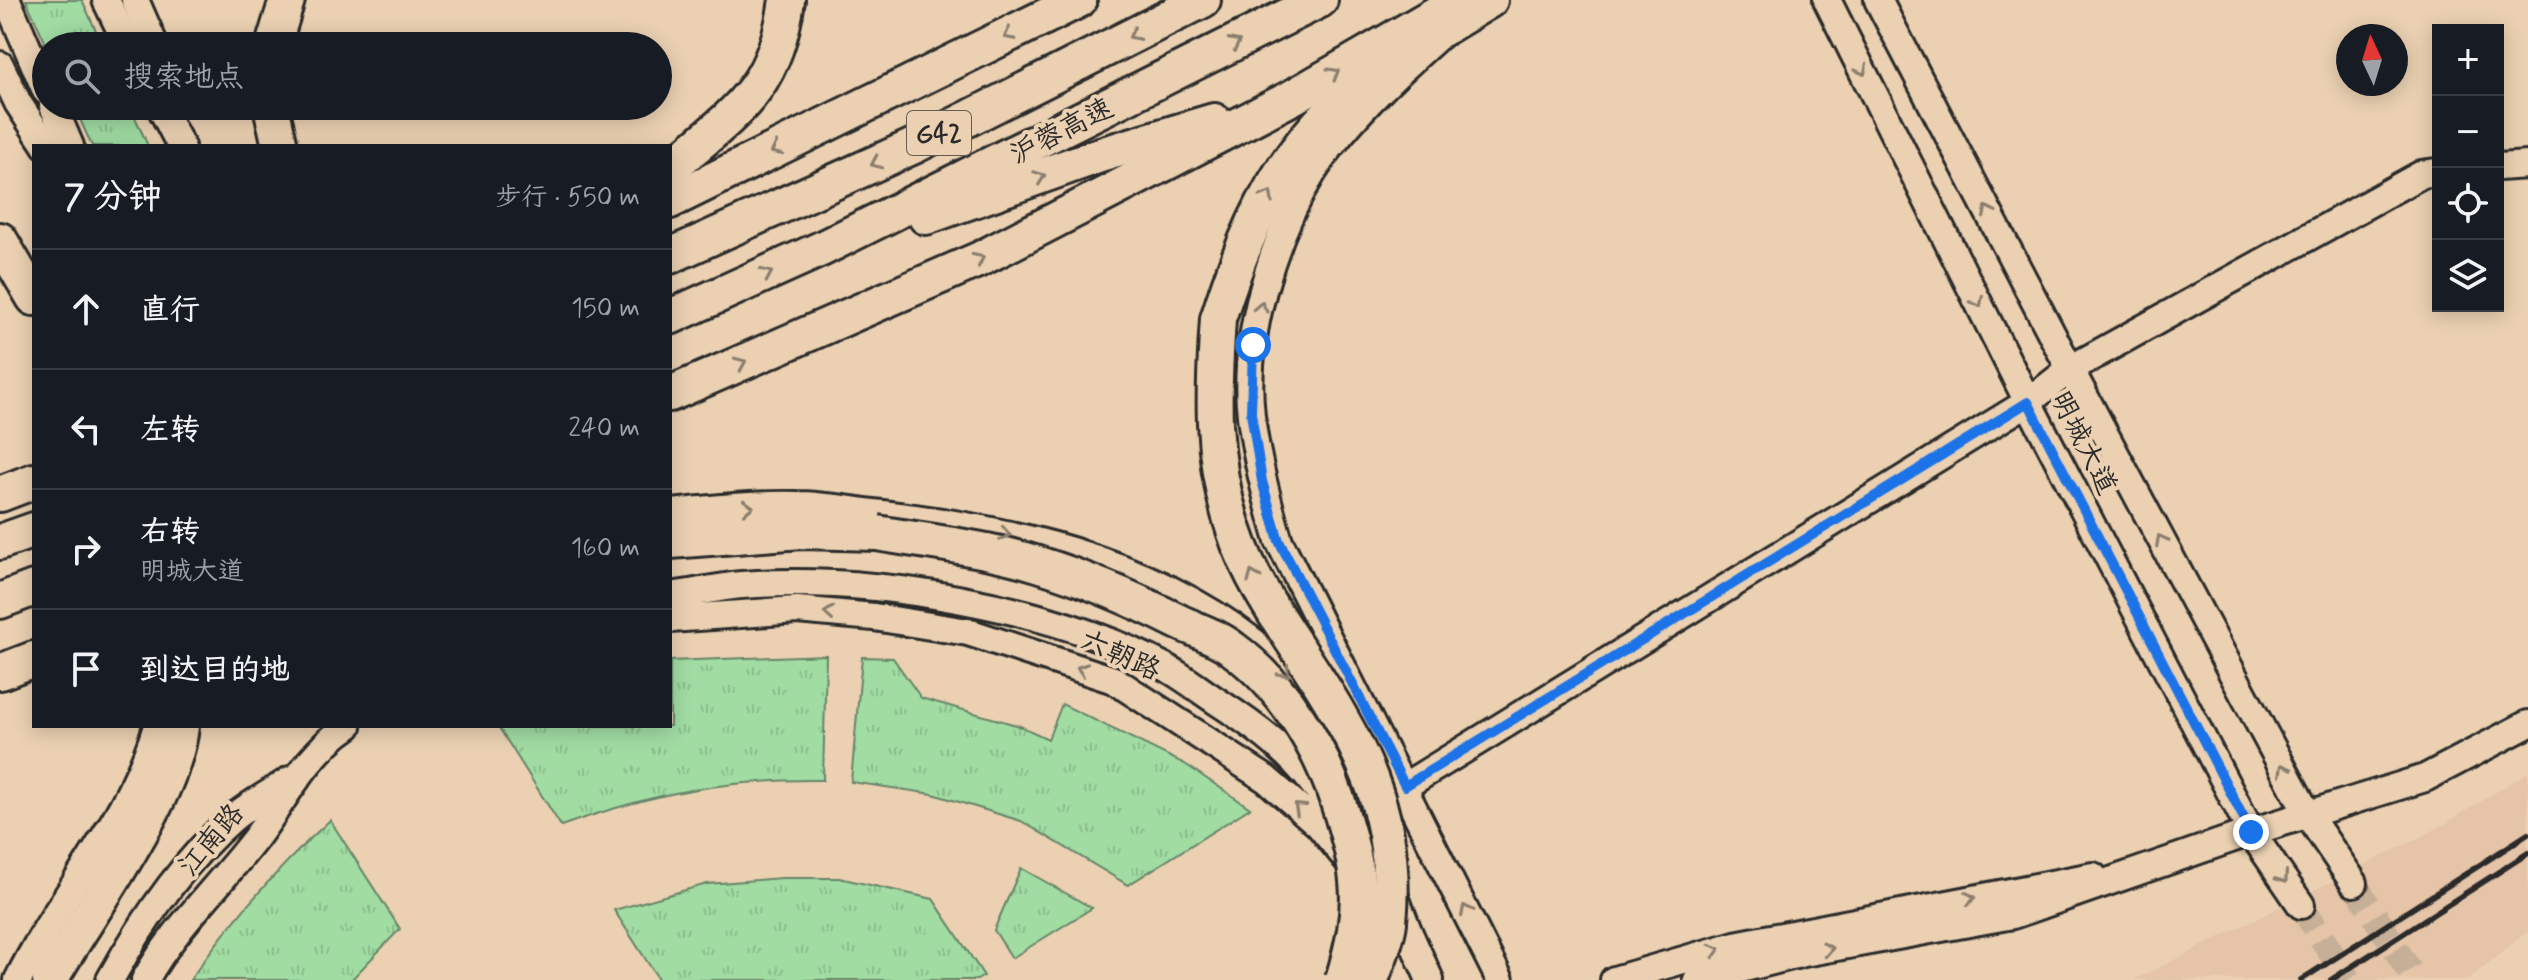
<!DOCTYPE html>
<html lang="zh">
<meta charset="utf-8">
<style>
body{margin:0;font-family:Mynerve,"LXGW WenKai TC",sans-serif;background:#242831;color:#f1f3f6}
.controls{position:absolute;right:24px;top:24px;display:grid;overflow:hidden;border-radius:0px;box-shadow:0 4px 20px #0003}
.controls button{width:72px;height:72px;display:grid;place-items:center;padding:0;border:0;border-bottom:2px solid #363941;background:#171b24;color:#f1f3f6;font:40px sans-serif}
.compass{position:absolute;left:2336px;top:24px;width:72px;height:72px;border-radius:50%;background:#171b24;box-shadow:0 4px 20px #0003;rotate:356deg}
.stop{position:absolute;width:24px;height:24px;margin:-18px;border:6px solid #1a73e8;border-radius:50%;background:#fff}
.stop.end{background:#1a73e8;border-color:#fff;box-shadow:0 2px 8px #0008}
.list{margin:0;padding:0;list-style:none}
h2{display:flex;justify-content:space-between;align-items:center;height:104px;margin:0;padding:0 32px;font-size:34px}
h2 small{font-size:26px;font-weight:400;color:#9ea1a6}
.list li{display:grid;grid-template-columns:52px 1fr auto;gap:24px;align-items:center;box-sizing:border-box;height:120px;padding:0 32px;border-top:2px solid #363941}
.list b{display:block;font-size:30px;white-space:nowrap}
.list p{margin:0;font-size:26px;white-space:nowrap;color:#9ea1a6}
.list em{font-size:26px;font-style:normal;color:#9ea1a6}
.icon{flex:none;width:44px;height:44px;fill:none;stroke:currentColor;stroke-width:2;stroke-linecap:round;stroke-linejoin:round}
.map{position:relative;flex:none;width:2528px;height:980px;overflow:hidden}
.search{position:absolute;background:#171b24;box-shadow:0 4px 20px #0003;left:32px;top:32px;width:640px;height:88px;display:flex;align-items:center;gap:20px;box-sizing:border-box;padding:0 28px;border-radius:44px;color:#9ea1a6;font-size:30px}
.panel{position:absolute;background:#171b24;box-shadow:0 4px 20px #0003;left:32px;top:144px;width:640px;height:584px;border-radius:0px}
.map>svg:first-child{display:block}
.built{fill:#e5c4a7}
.grass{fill:url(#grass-tufts);stroke:#668467;stroke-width:2}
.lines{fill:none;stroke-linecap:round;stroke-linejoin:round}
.secondary-tunnel{stroke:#c5b097;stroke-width:26;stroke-dasharray:26 13;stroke-linecap:butt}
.secondary-casing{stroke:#2b2b2b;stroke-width:32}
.highway-casing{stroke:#2b2b2b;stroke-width:40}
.secondary{stroke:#ebd1b2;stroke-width:26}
.highway{stroke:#ebd1b2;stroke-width:34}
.rail{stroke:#2b2b2b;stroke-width:6}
.highway-bridge-casing{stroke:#2b2b2b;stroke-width:40;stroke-linecap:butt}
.highway-bridge{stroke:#ebd1b2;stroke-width:34}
.oneway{stroke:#8b7e6e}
.route{stroke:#1a73e8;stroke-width:10}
.labels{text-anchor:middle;stroke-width:8;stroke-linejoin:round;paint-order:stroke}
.shield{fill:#ebd1b2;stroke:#655d54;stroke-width:2}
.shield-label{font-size:26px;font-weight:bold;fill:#2b2b2b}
.street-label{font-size:28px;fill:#2b2b2b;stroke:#ebd1b2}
</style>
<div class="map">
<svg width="2528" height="980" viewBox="0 0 2528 980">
<defs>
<pattern id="grass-tufts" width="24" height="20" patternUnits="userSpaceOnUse" patternTransform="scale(2)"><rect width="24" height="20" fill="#a1dca3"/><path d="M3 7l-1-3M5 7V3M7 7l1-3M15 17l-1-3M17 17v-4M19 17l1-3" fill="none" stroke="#8bbd8c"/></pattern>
</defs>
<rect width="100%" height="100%" fill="#ebd1b2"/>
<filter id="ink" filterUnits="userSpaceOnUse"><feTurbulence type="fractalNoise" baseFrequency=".0125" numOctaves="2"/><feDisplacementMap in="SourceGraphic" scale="16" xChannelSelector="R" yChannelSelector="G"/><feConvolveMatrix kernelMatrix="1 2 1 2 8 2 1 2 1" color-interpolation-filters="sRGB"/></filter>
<g filter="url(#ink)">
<path class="built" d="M2528,772V931L2468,980H2134L2438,828Z"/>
<g class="grass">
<path d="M26,0H82L103,46H47Z"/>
<path d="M74,106H130L148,146H92Z"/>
<path d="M826,655L823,780C725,779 653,793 561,826L498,726H670V661Z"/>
<path d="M862,657L893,658L921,698L1020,726L1048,739L1062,704L1185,764L1250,808L1128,885L1021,821L933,794L851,782Z"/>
<path d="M330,820L400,929L351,980H190C231,920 277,869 330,820Z"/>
<path d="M1021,868L1092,908L1012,958L994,930Z"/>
<path d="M782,878H839L933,899L984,976L977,980H659L614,910L707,884Z"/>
</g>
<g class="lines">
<g class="secondary-tunnel">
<path d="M2354,883L2415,980"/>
<path d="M2301,905L2348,980"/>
</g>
<defs>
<g id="secondary">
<path d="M7,0L46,91"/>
<path d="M106,0L128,46"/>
<path d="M135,0L155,46"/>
<path d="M1827,0L2028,402L2251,832L2301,905"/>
<path d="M1878,0L2070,369L2308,815L2354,883"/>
<path d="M1459,18C1409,62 1349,115 1313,172C1272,238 1242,338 1251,416C1256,459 1267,500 1279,541L1500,980"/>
<path d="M0,65L18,103L46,146"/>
<path d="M53,106L70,146"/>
<path d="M160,106L181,146"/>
<path d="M2498,167L2528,165"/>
<path d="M670,513C712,509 755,504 797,505C825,505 854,511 882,514C1024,530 1175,566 1283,667C1302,685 1312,712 1322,735"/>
<path d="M670,596C694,593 718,587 742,585C873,575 1051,606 1167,668C1185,678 1201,691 1218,702C1261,730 1301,760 1327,804"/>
<path d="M670,619L797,610L874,617L968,632L1114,680L1266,779L1319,825L1355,869"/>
<path d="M1344,781L1384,867L1408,931"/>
<path d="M1405,786L2028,402L2070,369L2422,174L2438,172"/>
<path d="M1396,917L1408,931L1430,980"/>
<path d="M18,980C61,893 129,820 157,726"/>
<path d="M110,980C142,922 182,862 233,818C250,804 271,793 290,780"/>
<path d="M145,980C175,927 218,887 255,839C284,801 306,754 348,726"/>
<path d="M1614,980L1735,945L2093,876"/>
<path d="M1697,980L1804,953L2013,915L2251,832L2425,778L2528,724"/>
</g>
<g id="highway">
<path d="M1444,28L1490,0"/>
<path d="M273,46L287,0"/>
<path d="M271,106L280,146"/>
<path d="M670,168C734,113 775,91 787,0"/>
<path d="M670,201L1079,0"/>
<path d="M926,217L1100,155L1214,121"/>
<path d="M0,240L34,298"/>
<path d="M670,256L916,145L1203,0"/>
<path d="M670,317L821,249L1320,0"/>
<path d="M1218,319C1253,207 1294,125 1396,59"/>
<path d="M670,394L980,259L1291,98L1460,0"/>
<path d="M0,494L34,481"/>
<path d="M670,541L802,531L877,533"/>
<path d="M0,542L34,530"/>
<path d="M0,601L34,588"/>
<path d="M0,672L34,659"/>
<path d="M50,980C88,913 174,800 181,726"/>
</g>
</defs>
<use href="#secondary" class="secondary-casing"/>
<use href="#highway" class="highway-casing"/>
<use href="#secondary" class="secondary"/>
<use href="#highway" class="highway"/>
<g class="rail">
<path d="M2301,980L2528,834"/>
<path d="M2331,980L2528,853"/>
</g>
<defs>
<g id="highway-bridge">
<path d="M1218,319C1213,394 1210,457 1234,530C1248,574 1274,613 1300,652C1358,741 1400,811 1389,922C1387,941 1377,962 1371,980"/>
<path d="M877,533C930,542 987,548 1038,564C1087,579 1133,599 1179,622C1196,630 1218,637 1233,649C1283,686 1319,744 1338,802C1362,877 1365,905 1343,980"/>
</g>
</defs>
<use href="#highway-bridge" class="highway-bridge-casing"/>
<use href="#highway-bridge" class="highway-bridge"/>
</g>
<defs><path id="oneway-chevron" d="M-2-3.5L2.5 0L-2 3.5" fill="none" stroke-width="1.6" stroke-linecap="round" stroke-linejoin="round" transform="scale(2)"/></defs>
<g class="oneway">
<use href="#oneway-chevron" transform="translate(1009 35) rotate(153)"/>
<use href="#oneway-chevron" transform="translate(1134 35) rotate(153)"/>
<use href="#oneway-chevron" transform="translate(1235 43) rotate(-27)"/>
<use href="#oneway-chevron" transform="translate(1862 70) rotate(63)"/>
<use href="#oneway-chevron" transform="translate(1334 73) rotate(-30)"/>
<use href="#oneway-chevron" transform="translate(776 150) rotate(154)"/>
<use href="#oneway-chevron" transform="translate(876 163) rotate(156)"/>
<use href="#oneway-chevron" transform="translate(1040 177) rotate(-20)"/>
<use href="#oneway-chevron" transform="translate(1268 196) rotate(-61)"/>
<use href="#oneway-chevron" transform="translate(1988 211) rotate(-117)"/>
<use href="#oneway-chevron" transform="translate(979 259) rotate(-26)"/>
<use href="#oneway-chevron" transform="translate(767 274) rotate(-24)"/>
<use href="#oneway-chevron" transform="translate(1978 302) rotate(63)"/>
<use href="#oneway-chevron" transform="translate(1261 307) rotate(-79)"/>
<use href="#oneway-chevron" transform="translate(741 363) rotate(-24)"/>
<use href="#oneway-chevron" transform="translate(748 507) rotate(-3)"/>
<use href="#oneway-chevron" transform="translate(1005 534) rotate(12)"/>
<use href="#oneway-chevron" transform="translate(2161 540) rotate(-118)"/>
<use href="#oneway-chevron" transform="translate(1253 576) rotate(-113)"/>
<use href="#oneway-chevron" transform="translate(829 613) rotate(-175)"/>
<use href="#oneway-chevron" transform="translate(1082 669) rotate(-161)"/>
<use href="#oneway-chevron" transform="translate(1285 672) rotate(47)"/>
<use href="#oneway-chevron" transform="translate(2284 769) rotate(-118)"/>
<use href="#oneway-chevron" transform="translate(1299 808) rotate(-138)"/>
<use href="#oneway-chevron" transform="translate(2283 878) rotate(55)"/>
<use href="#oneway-chevron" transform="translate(1970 898) rotate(-11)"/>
<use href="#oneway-chevron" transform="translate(1466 910) rotate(-117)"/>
<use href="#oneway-chevron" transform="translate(1828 949) rotate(-10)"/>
<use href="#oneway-chevron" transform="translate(1715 950) rotate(-16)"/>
</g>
</g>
<g class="lines" filter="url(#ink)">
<path class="route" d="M1253,345L1251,413L1262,481L1279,541L1405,786L2028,402L2251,832"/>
</g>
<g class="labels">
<rect class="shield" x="907" y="111" width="64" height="44" rx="6"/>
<g class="shield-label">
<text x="939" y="142">G42</text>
</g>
<g class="street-label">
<text transform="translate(1061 130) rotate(-27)" y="10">沪蓉高速</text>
<text transform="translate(2085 442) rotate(63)" y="10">明城大道</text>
<text transform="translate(1121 654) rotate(24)" y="10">六朝路</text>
<text transform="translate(210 839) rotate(-50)" y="10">江南路</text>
</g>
</g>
</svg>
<div class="controls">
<button>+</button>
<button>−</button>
<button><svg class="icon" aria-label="locate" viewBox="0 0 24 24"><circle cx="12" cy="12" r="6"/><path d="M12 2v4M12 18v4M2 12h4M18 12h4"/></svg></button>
<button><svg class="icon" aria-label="layers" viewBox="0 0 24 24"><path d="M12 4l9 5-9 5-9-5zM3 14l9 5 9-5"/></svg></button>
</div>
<svg class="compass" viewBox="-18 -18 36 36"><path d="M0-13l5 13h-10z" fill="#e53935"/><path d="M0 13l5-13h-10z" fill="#9ea1a6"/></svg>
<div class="stop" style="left:1253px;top:345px"></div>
<div class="stop end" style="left:2251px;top:832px"></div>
<div class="search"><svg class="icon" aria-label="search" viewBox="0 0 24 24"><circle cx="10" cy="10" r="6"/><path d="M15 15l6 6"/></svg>搜索地点</div>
<section class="panel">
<h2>7 分钟<small>步行 · 550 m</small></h2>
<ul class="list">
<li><svg class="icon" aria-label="ahead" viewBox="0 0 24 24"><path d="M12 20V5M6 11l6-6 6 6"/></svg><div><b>直行</b></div><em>150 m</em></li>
<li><svg class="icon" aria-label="left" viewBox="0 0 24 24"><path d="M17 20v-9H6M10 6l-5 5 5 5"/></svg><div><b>左转</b></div><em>240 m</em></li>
<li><svg class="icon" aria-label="right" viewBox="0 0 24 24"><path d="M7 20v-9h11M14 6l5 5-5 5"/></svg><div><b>右转</b><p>明城大道</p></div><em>160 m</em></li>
<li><svg class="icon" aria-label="arrive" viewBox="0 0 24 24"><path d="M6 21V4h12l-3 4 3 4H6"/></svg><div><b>到达目的地</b></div></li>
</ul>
</section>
</div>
